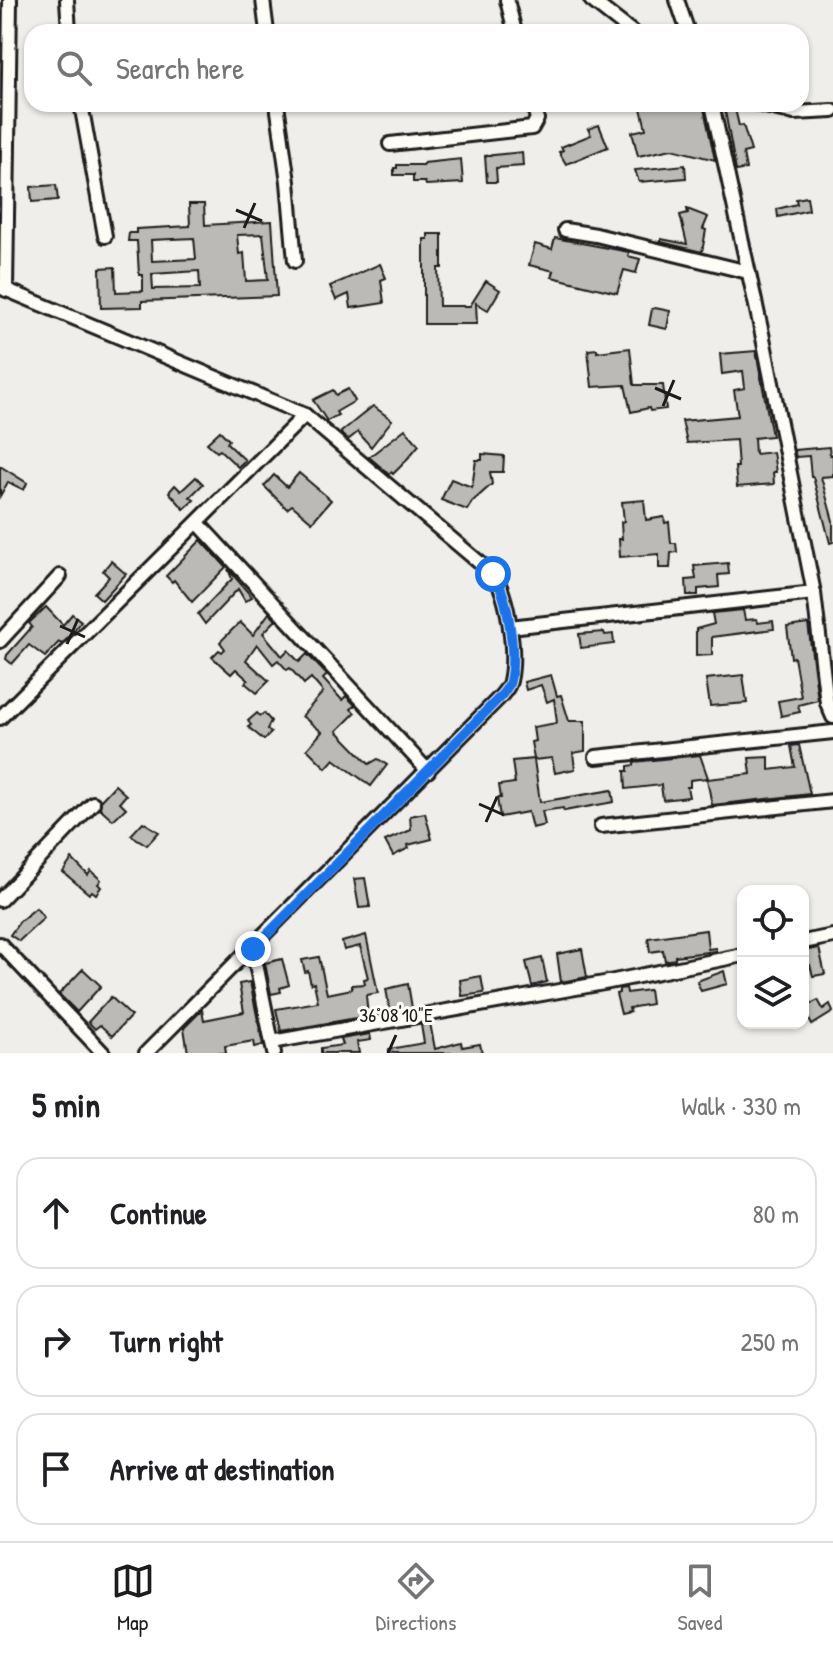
<!DOCTYPE html>
<meta charset="utf-8">
<style>
body{margin:0;font-family:"Patrick Hand",sans-serif;background:#f2f2f2;color:#202124}
.controls{position:absolute;right:24px;bottom:24px;display:grid;overflow:hidden;border-radius:16px;box-shadow:0 2px 6px #0004}
.controls button{width:72px;height:72px;display:grid;place-items:center;padding:0;border:0;border-bottom:2px solid #e0e0e0;background:#fff;color:#202124;font:40px sans-serif}
.stop{position:absolute;width:24px;height:24px;margin:-18px;border:6px solid #1a73e8;border-radius:50%;background:#fff}
.stop.end{background:#1a73e8;border-color:#fff;box-shadow:0 2px 8px #0008}
.list{margin:0;padding:0;list-style:none}
h2{display:flex;justify-content:space-between;align-items:center;height:104px;margin:0;padding:0 32px;font-size:34px}
h2 small{font-size:26px;font-weight:400;color:#757577}
.list li{display:grid;grid-template-columns:52px 1fr auto;gap:24px;align-items:center;box-sizing:border-box;height:112px;margin:0 16px 16px;padding:0 16px;border:2px solid #e0e0e0;border-radius:24px}
.list b{display:block;font-size:30px;white-space:nowrap}
.list em{font-size:26px;font-style:normal;color:#757577}
.icon{flex:none;width:44px;height:44px;fill:none;stroke:currentColor;stroke-width:2;stroke-linecap:round;stroke-linejoin:round}
.map{position:relative;flex:none;width:833px;height:1053px;overflow:hidden}
.search{position:absolute;background:#fff;box-shadow:0 2px 6px #0004;left:24px;right:24px;top:24px;height:88px;display:flex;align-items:center;gap:20px;box-sizing:border-box;padding:0 28px;border-radius:24px;color:#757577;font-size:30px}
.sheet{height:488px;background:#fff}
nav{display:flex;justify-content:space-around;align-items:center;box-sizing:border-box;height:112px;border-top:2px solid #e0e0e0;background:#fff;font-size:22px;color:#757577}
nav a{display:grid;justify-items:center;gap:4px}
nav .on{color:#1c1c1c}
.map>svg:first-child{display:block}
.building{fill:#bbbab6;stroke:#1c1c1c;stroke-width:2;fill-rule:evenodd}
.lines{fill:none;stroke-linecap:round;stroke-linejoin:round}
.minor-casing{stroke:#1c1c1c;stroke-width:18}
.minor{stroke:#fdfcf7;stroke-width:12}
.route{stroke:#1a73e8;stroke-width:10}
.ticks{fill:none;stroke:#1c1c1c;stroke-width:3}
.ticks-label{font-size:20px;text-anchor:middle;fill:#1c1c1c;stroke:#fdfcf7;stroke-width:6;stroke-linejoin:round;paint-order:stroke}
</style>
<div class="map">
<svg width="833" height="1053" viewBox="0 0 833 1053">
<rect width="100%" height="100%" fill="#f0eeea"/>
<filter id="ink" filterUnits="userSpaceOnUse"><feTurbulence type="fractalNoise" baseFrequency=".0125" numOctaves="2"/><feDisplacementMap in="SourceGraphic" scale="16" xChannelSelector="R" yChannelSelector="G"/><feConvolveMatrix kernelMatrix="1 2 1 2 8 2 1 2 1" color-interpolation-filters="sRGB"/></filter>
<g filter="url(#ink)">
<g class="building">
<path d="M640,104H703L715,160L672,149L638,156L632,132L646,129Z"/>
<path d="M735,109L739,126L743,125L751,151L743,153L746,169L736,171L725,111Z"/>
<path d="M599,125L608,147L566,164L559,152L563,150L561,147L591,135L588,129Z"/>
<path d="M522,152L523,166L496,168L497,182H487L485,156Z"/>
<path d="M461,159L463,183L426,185L425,182H413V175H394V168H397V165H424V163Z"/>
<path d="M685,165L686,178L639,182L635,170Z"/>
<path d="M56,185L58,200L32,202L31,187Z"/>
<path d="M807,197L809,210L778,217L777,209L797,204L796,199Z"/>
<path d="M189,204H204L205,225L272,221L277,296L142,301V307L101,308L100,268L115,267L116,292L143,291V275H139L137,241H128L129,233H136V229L190,226ZM263,234L268,280L246,281L244,253L239,254L237,235ZM194,238L196,259L152,261L151,240ZM199,271L200,288L153,289L152,274Z"/>
<path d="M687,209L708,217L703,229L706,230L702,252L661,242V239L687,244L680,215L688,213Z"/>
<path d="M428,234H442V268H438L439,306H470L486,281L500,290L488,310L476,303L477,324H424V239H428Z"/>
<path d="M555,238L629,252L628,256L640,259L636,273L624,270L617,293L552,277L554,271L529,265L535,244L552,249Z"/>
<path d="M380,264L386,278L381,280L384,303L351,308L349,294L336,300L330,286Z"/>
<path d="M655,308L670,311L667,329L649,325L652,309Z"/>
<path d="M630,348L634,385H663L666,409L650,411L649,408L631,412L625,385L592,387L588,350L597,349V352Z"/>
<path d="M756,351L772,436L754,438L755,454L773,452L776,472H773L774,484L737,487L735,467H738L736,440L687,443L682,421L738,416L734,390L745,388L743,371L722,374L720,354Z"/>
<path d="M348,389L355,401L336,412L338,415L327,421L313,400L333,390L336,395Z"/>
<path d="M373,406L392,420L371,447L358,432L348,440L342,435L341,432Z"/>
<path d="M405,429L419,445L403,464L393,474L391,472L389,474L369,457Z"/>
<path d="M220,431L229,440L227,443L245,460L238,467L220,450L217,452L207,443Z"/>
<path d="M829,447L830,455H833V476L821,477L833,521V542L830,543L813,477H811L809,456L796,457L794,450Z"/>
<path d="M482,454L504,456L503,472H490L492,484L472,502L467,510L441,500L451,479L472,487L476,460H482Z"/>
<path d="M0,466L27,483L24,490L8,482L0,496Z"/>
<path d="M299,473L331,500L312,522L292,505L287,509L264,486L274,475L287,487Z"/>
<path d="M196,477L203,484L190,497L194,500L184,509L169,492L175,485L181,491Z"/>
<path d="M644,500L646,520L664,517L665,523L669,522L671,543H676L677,552L671,553L670,568H659V554L620,557L619,539H622L621,522L624,521L622,502Z"/>
<path d="M201,540L226,567L192,602L174,580L172,582L166,576Z"/>
<path d="M111,561L126,574L102,600L94,593L109,577L103,571Z"/>
<path d="M728,563L729,574L718,575L719,587L698,589V595H687L686,580L696,579L694,566Z"/>
<path d="M228,569L252,597L245,601L238,589L205,624L198,614L232,579Z"/>
<path d="M46,607L63,625L72,614L81,621L66,640L61,644L59,642L45,657L29,645L12,664L6,659L7,655L32,627L29,623Z"/>
<path d="M743,610L745,620L757,619L758,623L773,621L774,629L712,637V655L696,656V629L714,624L712,613Z"/>
<path d="M269,613L276,620L263,633L282,656L288,650L299,662L307,654L327,675L323,679L342,700L346,696L355,705L351,709L355,713L337,731L369,764L378,759L387,765L371,786L334,759L326,768L307,749L322,732L302,716L323,692L311,678L304,684L290,668L287,670L278,660L273,664L257,644L246,660L269,681L257,693L245,683L248,680L236,669L231,674L212,657L219,650L222,652L225,649L220,642L240,622L253,635Z"/>
<path d="M808,624L818,700L798,705L800,712L781,716L778,701L801,697L794,657L791,658L787,627Z"/>
<path d="M604,632L605,635L613,634L614,644L581,648L579,634Z"/>
<path d="M551,675L557,696L561,695L569,721H585V751L573,753L575,769L555,773L552,758L534,760L540,802L612,790L614,802L564,811L563,808L542,811L545,825L532,828L528,812L500,817L497,798H501L499,785L515,783L512,761L534,759L531,742L535,741L533,727L557,723L554,699L547,702L541,685L526,690L524,682Z"/>
<path d="M743,675L747,703L710,706L706,679Z"/>
<path d="M257,713L260,716L264,713L271,721L267,729L271,733L264,740L248,727L251,725L248,721Z"/>
<path d="M799,745L810,794L712,805L707,779L751,774L749,758L769,757V770L795,767L791,746Z"/>
<path d="M700,755L708,778L690,780V787H687L689,797L663,800L661,785L626,789L625,771H628V766L634,765V762Z"/>
<path d="M115,785L126,795L120,802L126,808L113,820L100,808L101,800Z"/>
<path d="M425,813L432,839L408,845L409,848L393,856L385,841L411,830L410,816Z"/>
<path d="M143,822L159,832L147,845L131,835Z"/>
<path d="M72,859L88,875L91,871L101,880L98,884L101,887L96,894L92,891L89,894L63,872Z"/>
<path d="M365,878L370,907L359,908L354,879Z"/>
<path d="M36,908L44,918L19,941L10,935L20,921Z"/>
<path d="M706,930L708,949L716,948V951L675,956V959L665,961L663,950L650,952L648,938Z"/>
<path d="M366,935L378,993L366,995L368,1016L281,1031L276,1009L318,1002L314,983L311,984L308,971L305,972L302,960L319,957L327,994L352,989V985L365,984L364,979L368,978L360,946L344,950L342,942Z"/>
<path d="M819,948L825,974L813,976L810,965L806,966L803,951Z"/>
<path d="M582,949L587,977L561,982L557,954Z"/>
<path d="M542,958L547,982L532,986L526,962Z"/>
<path d="M282,959L289,985L280,988L281,992L271,994L265,963Z"/>
<path d="M83,969L101,986L77,1012L59,994Z"/>
<path d="M724,971L727,984L701,991L697,981Z"/>
<path d="M481,976L484,993L462,996L460,980Z"/>
<path d="M250,982L263,1045L255,1047L254,1041L225,1046L226,1053H188L184,1028L202,1010L204,1020L244,1012L239,984Z"/>
<path d="M408,984L412,1008L390,1011L386,989Z"/>
<path d="M626,988L627,993L649,990L651,1004L629,1008L630,1012L621,1014L616,994L619,993V989Z"/>
<path d="M111,997L131,1016L112,1036L100,1025L95,1029L88,1022Z"/>
<path d="M818,1000L823,1009L830,1004L833,1012L812,1025L803,1008Z"/>
<path d="M430,1023L435,1049L461,1042L462,1047L480,1044L482,1053H389V1049L424,1043L421,1025Z"/>
<path d="M370,1034L371,1040L357,1042L359,1053H321V1048L343,1045L341,1039Z"/>
</g>
<g class="lines">
<defs>
<g id="minor">
<path d="M67,0L69,32"/>
<path d="M263,0L267,32"/>
<path d="M507,0L515,32"/>
<path d="M591,0L632,32"/>
<path d="M677,0L688,32"/>
<path d="M81,104L105,236"/>
<path d="M277,104L288,182L295,261"/>
<path d="M712,104L763,338L814,593L827,703L833,717"/>
<path d="M757,104L794,113L833,111"/>
<path d="M390,144L532,128L537,119L533,104"/>
<path d="M565,230L596,235L748,272"/>
<path d="M0,287L305,415L493,574C509,596 516,654 510,681C509,687 504,692 500,697L146,1053"/>
<path d="M6,290L10,0"/>
<path d="M198,523L428,771"/>
<path d="M510,627L814,593"/>
<path d="M0,641L60,576"/>
<path d="M0,718L305,415"/>
<path d="M596,757L833,732"/>
<path d="M601,826L833,801"/>
<path d="M0,900L93,803"/>
<path d="M803,942L833,936"/>
<path d="M0,944L103,1053"/>
<path d="M253,949L274,1053"/>
<path d="M272,1042L604,983L743,955"/>
</g>
</defs>
<use href="#minor" class="minor-casing"/>
<use href="#minor" class="minor"/>
</g>
</g>
<g class="lines" filter="url(#ink)">
<path class="route" d="M253,949L500,697C504,692 509,687 510,681C516,654 509,596 493,574"/>
</g>
<path class="ticks" d="M236,210L262,221M244,228L255,203M655,388L681,399M663,406L674,380M60,626L85,637M67,644L78,619M479,804L504,815M486,822L497,797M388,1053L396,1035"/>
<g class="ticks-label">
<text x="396" y="1022">36°08'10"E</text>
</g>
</svg>
<div class="controls">
<button><svg class="icon" aria-label="locate" viewBox="0 0 24 24"><circle cx="12" cy="12" r="6"/><path d="M12 2v4M12 18v4M2 12h4M18 12h4"/></svg></button>
<button><svg class="icon" aria-label="layers" viewBox="0 0 24 24"><path d="M12 4l9 5-9 5-9-5zM3 14l9 5 9-5"/></svg></button>
</div>
<div class="stop" style="left:493px;top:574px"></div>
<div class="stop end" style="left:253px;top:949px"></div>
<div class="search"><svg class="icon" aria-label="search" viewBox="0 0 24 24"><circle cx="10" cy="10" r="6"/><path d="M15 15l6 6"/></svg>Search here</div>
</div>
<section class="sheet">
<h2>5 min<small>Walk · 330 m</small></h2>
<ul class="list">
<li><svg class="icon" aria-label="ahead" viewBox="0 0 24 24"><path d="M12 20V5M6 11l6-6 6 6"/></svg><div><b>Continue</b></div><em>80 m</em></li>
<li><svg class="icon" aria-label="right" viewBox="0 0 24 24"><path d="M7 20v-9h11M14 6l5 5-5 5"/></svg><div><b>Turn right</b></div><em>250 m</em></li>
<li><svg class="icon" aria-label="arrive" viewBox="0 0 24 24"><path d="M6 21V4h12l-3 4 3 4H6"/></svg><div><b>Arrive at destination</b></div></li>
</ul>
</section>
<nav>
<a class="on"><svg class="icon" aria-label="map" viewBox="0 0 24 24"><path d="M3 6l6-2 6 2 6-2v14l-6 2-6-2-6 2zM9 4v14M15 6v14"/></svg>Map</a>
<a><svg class="icon" aria-label="directions" viewBox="0 0 24 24"><path d="M12 3l9 9-9 9-9-9zM9 14v-3h6M13 9l2 2-2 2"/></svg>Directions</a>
<a><svg class="icon" aria-label="saved" viewBox="0 0 24 24"><path d="M7 4h10v16l-5-4-5 4z"/></svg>Saved</a>
</nav>
